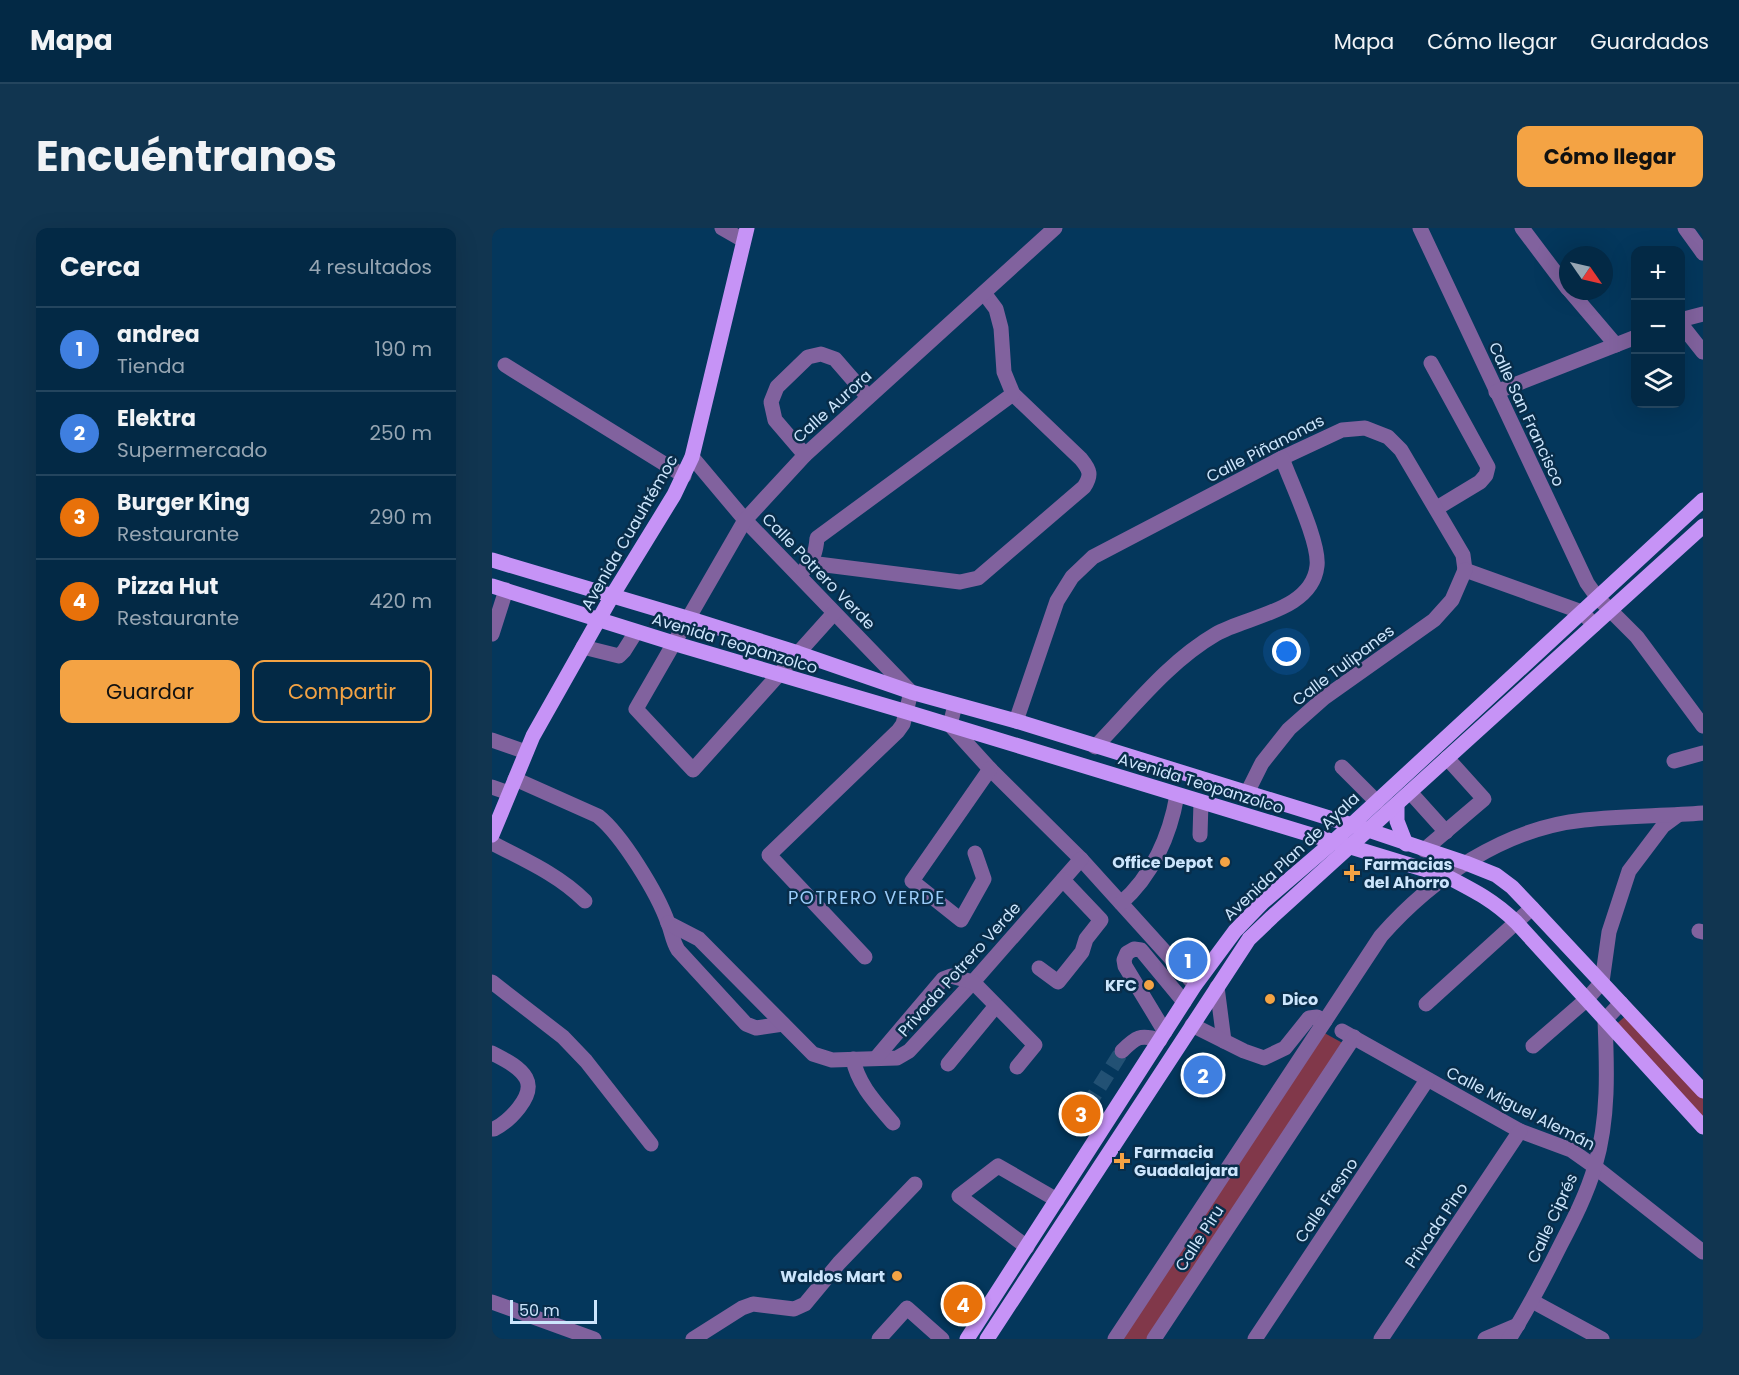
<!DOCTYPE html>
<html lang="es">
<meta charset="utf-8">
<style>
body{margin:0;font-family:Poppins,sans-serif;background:#113550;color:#f1f3f6}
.controls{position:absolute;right:18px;top:18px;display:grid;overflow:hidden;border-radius:12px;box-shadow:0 6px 24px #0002}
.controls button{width:54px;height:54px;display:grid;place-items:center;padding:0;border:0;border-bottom:2px solid #24455e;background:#032945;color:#f1f3f6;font:30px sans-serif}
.compass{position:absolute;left:1067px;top:18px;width:54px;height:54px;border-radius:50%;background:#032945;box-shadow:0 6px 24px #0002;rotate:124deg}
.scale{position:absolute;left:18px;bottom:15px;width:87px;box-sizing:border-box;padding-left:6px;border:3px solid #cce5fc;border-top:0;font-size:16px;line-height:21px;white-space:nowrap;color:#cce5fc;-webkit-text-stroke:4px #082d4a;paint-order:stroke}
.you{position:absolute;left:795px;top:424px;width:21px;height:21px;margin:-15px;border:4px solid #fff;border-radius:50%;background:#1a73e8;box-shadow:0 0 0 9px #1a73e833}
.badge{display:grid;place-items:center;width:39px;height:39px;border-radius:50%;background:#f4a344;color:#fff;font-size:20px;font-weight:700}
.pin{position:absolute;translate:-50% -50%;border:3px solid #fff;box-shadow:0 2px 6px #0006}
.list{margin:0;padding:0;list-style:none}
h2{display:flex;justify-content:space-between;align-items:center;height:78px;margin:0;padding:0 24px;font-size:26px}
h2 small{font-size:20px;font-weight:400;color:#97a6b3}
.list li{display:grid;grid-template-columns:39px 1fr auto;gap:18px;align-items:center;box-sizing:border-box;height:84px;padding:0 24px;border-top:2px solid #24455e}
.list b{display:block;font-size:22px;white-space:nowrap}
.list p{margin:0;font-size:20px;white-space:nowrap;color:#97a6b3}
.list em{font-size:20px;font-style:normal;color:#97a6b3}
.actions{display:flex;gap:12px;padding:18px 24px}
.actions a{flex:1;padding:14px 0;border:2px solid #f4a344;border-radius:12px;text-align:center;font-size:21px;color:#f4a344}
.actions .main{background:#f4a344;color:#111}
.icon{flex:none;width:33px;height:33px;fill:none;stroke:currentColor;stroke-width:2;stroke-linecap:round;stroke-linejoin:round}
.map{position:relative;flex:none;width:1211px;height:1111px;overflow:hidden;border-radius:12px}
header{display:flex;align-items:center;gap:36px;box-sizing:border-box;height:84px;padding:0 30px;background:#032945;border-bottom:2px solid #24455e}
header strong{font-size:28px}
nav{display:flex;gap:33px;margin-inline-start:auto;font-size:21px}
.intro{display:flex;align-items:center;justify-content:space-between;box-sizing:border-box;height:144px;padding:0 36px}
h1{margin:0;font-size:42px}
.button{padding:15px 27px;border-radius:12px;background:#f4a344;color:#111;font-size:21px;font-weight:700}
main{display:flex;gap:36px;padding:0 36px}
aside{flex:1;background:#032945;border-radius:12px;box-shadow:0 6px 24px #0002}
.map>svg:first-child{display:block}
.green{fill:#81384a}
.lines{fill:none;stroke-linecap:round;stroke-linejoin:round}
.minor-tunnel{stroke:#225174;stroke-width:15;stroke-dasharray:15 8;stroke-linecap:butt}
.minor{stroke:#81629e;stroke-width:15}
.major{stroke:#c693f6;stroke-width:15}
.poi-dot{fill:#f4a344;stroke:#082d4a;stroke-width:2}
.labels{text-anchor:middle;stroke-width:5;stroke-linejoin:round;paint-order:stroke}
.street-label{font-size:16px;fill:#cce5fc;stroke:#082d4a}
.poi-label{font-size:16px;font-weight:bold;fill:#cce5fc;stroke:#082d4a;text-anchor:end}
.neighbourhood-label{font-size:18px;letter-spacing:1.5px;fill:#9bcdfa;stroke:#082d4a}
</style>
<header>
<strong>Mapa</strong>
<nav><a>Mapa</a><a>Cómo llegar</a><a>Guardados</a></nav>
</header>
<div class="intro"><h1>Encuéntranos</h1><a class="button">Cómo llegar</a></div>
<main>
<aside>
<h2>Cerca<small>4 resultados</small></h2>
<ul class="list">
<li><span class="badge" style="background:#3f7fe0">1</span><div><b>andrea</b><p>Tienda</p></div><em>190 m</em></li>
<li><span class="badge" style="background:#3f7fe0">2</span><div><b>Elektra</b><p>Supermercado</p></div><em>250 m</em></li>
<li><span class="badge" style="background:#e8710a">3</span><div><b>Burger King</b><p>Restaurante</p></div><em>290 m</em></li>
<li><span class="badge" style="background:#e8710a">4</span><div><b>Pizza Hut</b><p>Restaurante</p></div><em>420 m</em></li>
</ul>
<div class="actions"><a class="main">Guardar</a><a>Compartir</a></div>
</aside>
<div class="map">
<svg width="1211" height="1111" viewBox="0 0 1211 1111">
<rect width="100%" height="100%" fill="#04375c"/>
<g class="green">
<path d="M1138,784L1211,862V899L1120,800Z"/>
<path d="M827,802L856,818L662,1111H623Z"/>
</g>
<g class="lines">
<path class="minor-tunnel" d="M597,900L593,882L630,823"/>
<g class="minor">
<path d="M230,0L251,12"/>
<path d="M928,0L1095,355L1105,369L1145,409L1211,498"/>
<path d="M1030,0L1076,61"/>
<path d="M1193,0L1211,25"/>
<path d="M1078,63L1124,117"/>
<path d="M1188,92L1211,86"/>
<path d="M1188,95L1211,124"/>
<path d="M939,135L996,239L994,247L988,254L945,280"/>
<path d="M13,137L192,248"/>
<path d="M1004,164L1144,109"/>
<path d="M313,227L283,192L279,174L285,159L316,129L329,126L343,131L376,169"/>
<path d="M200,229L253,292L419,464L411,496L406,503L277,627L373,729"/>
<path d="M318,335L468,354L486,350L592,259C600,247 598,242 589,231L521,166L512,144L509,100L504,81L492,65"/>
<path d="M312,342C321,332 324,324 325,310L521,166"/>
<path d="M973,342L1090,384L1102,397"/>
<path d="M342,385L201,542L144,481L253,292L313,227L563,0"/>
<path d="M0,406L14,362"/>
<path d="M91,419L127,428L132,423L144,404"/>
<path d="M463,477L458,497L498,541L589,631L703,757"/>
<path d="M524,493L565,373L580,349L601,329L790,230L850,202L873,200L896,209L909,222L971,327L973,342"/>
<path d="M0,512L34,524"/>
<path d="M603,519C641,480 676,434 724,406C755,388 820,383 825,338C828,315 799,255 790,230"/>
<path d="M1182,533L1211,525"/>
<path d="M850,539L885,574"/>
<path d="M23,551L106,588C130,607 166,666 176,695C180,704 180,712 186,722L254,796L264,800L291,796"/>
<path d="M0,559L17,565"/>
<path d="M918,564L954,604"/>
<path d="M755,565L770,535L797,501L832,470L942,392L960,372L973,342"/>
<path d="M708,607L709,574"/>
<path d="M0,615C33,632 67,647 93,673"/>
<path d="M932,622L992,571L955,530"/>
<path d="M483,625L492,651L469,692L420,653L498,541"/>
<path d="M629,675C660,648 678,608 685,567"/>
<path d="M176,695L207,711L321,826L340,832L405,830L417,823L481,754L589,631"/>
<path d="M1207,703L1211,704"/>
<path d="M547,740L566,754L590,724L594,711L609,692L571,652"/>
<path d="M0,754L71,809L94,833L159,916"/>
<path d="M725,759L732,813"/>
<path d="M934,776L1040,680"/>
<path d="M700,797L752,823L772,830L793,820L817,790L825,789L833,793"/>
<path d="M850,803L1028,903L1079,922L1103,939L1211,1024"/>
<path d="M673,804L633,738L632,732L635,725L642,721L649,722L692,774"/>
<path d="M1041,818L1094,772L1110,754L1117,704L1137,643L1171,598L1186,587"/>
<path d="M630,823C644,809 648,806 668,812"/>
<path d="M0,825C11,831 27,838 34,850C44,868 16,894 2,901H0"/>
<path d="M384,830L451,751L459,748L481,754L543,817L525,839"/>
<path d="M361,831C366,857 385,876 401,895"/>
<path d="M456,836L503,779"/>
<path d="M535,1019L467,968L506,938L565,972"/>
<path d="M1040,1073L1110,1111"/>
<path d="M0,1074L102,1111"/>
<path d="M201,1111L250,1080L261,1076L302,1081L313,1076L347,1035L423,956"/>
<path d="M387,1111L415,1080L450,1111"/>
<path d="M623,1111L889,708C940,650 1013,600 1092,592C1131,588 1171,588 1211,585"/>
<path d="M662,1111L862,809"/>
<path d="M763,1111L935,852"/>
<path d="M889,1111L1028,903"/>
<path d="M993,1111L1026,1097"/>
<path d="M1017,1111C1036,1081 1052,1050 1068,1018C1081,993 1095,966 1103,938C1117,891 1115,840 1113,792L1129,775"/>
</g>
<g class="major">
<path d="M0,332L205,393L306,425L419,464L524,493L876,602L974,635L1004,647L1020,659L1040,680L1211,863"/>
<path d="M0,358L191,418L415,484L954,648C983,663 1001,672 1024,694L1211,899"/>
<path d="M905,576V593L914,616"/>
<path d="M0,607L41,508L120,368L182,267L200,229L255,0"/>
<path d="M475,1111L703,757L743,703L771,674L841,614L1211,272"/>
<path d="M495,1111L757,711L780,689L1211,298"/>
</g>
</g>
<g class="poi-dot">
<circle cx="733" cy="634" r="6"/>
<path d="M857 636h6v6h6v6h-6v6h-6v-6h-6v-6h6z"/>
<circle cx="657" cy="757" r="6"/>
<circle cx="778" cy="771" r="6"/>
<path d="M627 924h6v6h6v6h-6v6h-6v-6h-6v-6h6z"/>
<circle cx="405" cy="1048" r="6"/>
</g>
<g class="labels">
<g class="street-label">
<text transform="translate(340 178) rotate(-42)" y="6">Calle Aurora</text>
<text transform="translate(1035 186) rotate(65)" y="6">Calle San Francisco</text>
<text transform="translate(773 220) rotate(-27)" y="6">Calle Piñanonas</text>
<text transform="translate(137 304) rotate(-60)" y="6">Avenida Cuauhtémoc</text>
<text transform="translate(327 343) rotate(46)" y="6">Calle Potrero Verde</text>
<text transform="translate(243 415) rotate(17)" y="6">Avenida Teopanzolco</text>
<text transform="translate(851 437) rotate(-37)" y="6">Calle Tulipanes</text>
<text transform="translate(709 555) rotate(17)" y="6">Avenida Teopanzolco</text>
<text transform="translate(799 628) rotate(-43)" y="6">Avenida Plan de Ayala</text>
<text transform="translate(467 741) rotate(-48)" y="6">Privada Potrero Verde</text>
<text transform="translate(1029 880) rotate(27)" y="6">Calle Miguel Alemán</text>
<text transform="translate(834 972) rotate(-56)" y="6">Calle Fresno</text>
<text transform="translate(1060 990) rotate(-65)" y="6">Calle Ciprés</text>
<text transform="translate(944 997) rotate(-56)" y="6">Privada Pino</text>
<text transform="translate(707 1010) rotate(-57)" y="6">Calle Piru</text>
</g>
<g class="poi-label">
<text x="721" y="640">Office Depot</text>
<text x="872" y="642" text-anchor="start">Farmacias<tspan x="872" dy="18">del Ahorro</tspan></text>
<text x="645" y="763">KFC</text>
<text x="790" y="777" text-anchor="start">Dico</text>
<text x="642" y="930" text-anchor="start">Farmacia<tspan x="642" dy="18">Guadalajara</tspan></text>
<text x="393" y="1054">Waldos Mart</text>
</g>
<g class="neighbourhood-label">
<text x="375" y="676">POTRERO VERDE</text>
</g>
</g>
</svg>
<div class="controls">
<button>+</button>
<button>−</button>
<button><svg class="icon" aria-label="layers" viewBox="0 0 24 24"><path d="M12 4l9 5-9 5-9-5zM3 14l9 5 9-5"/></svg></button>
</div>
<svg class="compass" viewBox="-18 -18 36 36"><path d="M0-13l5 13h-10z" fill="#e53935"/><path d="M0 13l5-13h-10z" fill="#97a6b3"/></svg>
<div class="scale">50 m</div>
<div class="you"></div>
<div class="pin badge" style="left:696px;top:732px;background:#3f7fe0">1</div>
<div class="pin badge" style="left:711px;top:847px;background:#3f7fe0">2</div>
<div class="pin badge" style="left:589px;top:886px;background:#e8710a">3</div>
<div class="pin badge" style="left:471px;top:1076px;background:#e8710a">4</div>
</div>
</main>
